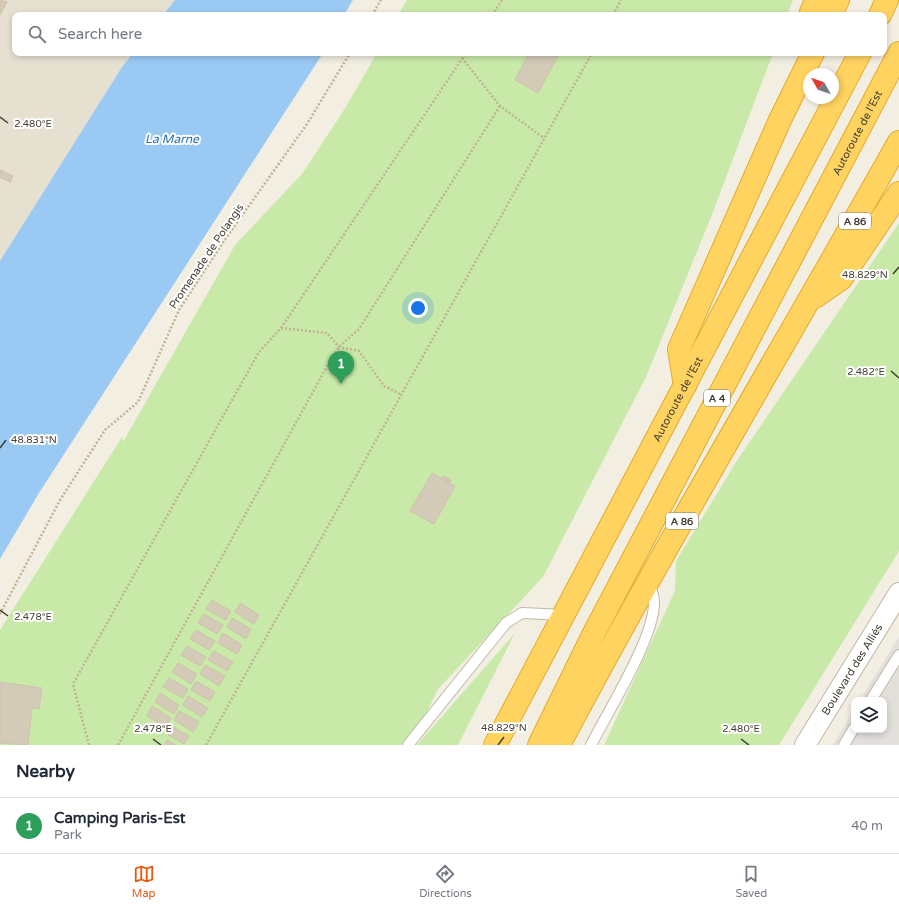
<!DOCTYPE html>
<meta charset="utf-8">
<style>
body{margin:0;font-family:"Varela Round",sans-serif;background:#f6f6f7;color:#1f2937}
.controls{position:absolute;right:12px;bottom:12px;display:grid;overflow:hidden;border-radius:8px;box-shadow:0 2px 6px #0003}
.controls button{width:36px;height:36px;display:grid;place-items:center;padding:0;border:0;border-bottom:1px solid #e0e1e3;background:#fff;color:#1f2937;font:20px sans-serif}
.compass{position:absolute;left:803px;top:68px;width:36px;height:36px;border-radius:50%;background:#fff;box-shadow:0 2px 6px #0003;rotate:310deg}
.you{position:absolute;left:418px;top:308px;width:14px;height:14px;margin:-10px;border:3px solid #fff;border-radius:50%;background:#1a73e8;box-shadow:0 0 0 6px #1a73e833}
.badge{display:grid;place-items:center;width:26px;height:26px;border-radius:50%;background:#ea580c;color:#fff;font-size:13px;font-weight:700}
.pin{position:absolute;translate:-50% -33px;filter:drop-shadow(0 1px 2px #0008)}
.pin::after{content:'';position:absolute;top:21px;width:14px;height:12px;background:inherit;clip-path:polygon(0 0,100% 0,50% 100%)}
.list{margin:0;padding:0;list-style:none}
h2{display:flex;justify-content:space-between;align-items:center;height:52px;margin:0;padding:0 16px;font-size:17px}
h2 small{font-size:13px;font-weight:400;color:#747a83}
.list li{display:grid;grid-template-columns:26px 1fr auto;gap:12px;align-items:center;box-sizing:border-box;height:56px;padding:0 16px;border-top:1px solid #e0e1e3}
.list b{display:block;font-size:15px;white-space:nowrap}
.list p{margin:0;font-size:13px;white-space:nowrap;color:#747a83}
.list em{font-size:13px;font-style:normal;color:#747a83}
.icon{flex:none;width:22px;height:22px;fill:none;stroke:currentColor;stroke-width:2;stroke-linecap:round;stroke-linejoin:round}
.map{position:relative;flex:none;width:899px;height:745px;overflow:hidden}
.search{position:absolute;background:#fff;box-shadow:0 2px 6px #0003;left:12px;right:12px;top:12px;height:44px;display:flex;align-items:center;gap:10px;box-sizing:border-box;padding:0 14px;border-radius:8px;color:#747a83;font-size:15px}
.sheet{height:108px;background:#fff}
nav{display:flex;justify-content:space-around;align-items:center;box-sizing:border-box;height:56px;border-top:1px solid #e0e1e3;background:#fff;font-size:11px;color:#747a83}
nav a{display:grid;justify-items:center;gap:2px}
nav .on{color:#ea580c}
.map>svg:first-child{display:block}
.residential{fill:#e6e0d0}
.green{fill:#c8e9a8}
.parking{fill:#e2dfdb}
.water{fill:#9ac9f3}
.building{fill:#d3cab7;stroke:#cfc3aa}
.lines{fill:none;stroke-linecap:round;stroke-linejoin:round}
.lane-casing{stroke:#c0b9a7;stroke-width:12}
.street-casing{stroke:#c0b9a7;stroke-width:22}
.highway-casing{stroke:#e4ab2a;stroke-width:24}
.path{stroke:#c0b395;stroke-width:2.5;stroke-dasharray:2 2;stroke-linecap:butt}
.lane{stroke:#fff;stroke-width:10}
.street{stroke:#fff;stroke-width:20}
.highway{stroke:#ffd360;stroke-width:22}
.ticks{fill:none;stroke:#433e32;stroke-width:1.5}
.labels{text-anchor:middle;stroke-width:4;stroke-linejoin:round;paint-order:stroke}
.shield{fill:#fff;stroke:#7b7870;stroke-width:1}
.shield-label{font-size:10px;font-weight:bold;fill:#433e32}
.street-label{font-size:11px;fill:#433e32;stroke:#fff}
.water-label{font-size:12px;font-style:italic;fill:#2870b3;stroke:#fff}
.ticks-label{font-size:10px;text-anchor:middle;fill:#433e32;stroke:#fff;stroke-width:4;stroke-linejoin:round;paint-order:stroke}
</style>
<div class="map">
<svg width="899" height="745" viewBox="0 0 899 745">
<rect width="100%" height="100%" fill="#f2eee2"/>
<path class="residential" d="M0,0H175L163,15H15V53H133L122,67L0,261Z"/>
<g class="green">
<path d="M407,0H793L787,15H398Z"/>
<path d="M377,53H773L713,212L646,377L543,577L438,689L411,745H0V630L122,437L123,442L235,245L302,174L344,110Z"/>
<path d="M899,223V551L779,745H604L675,591L676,561L738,459Z"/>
<path d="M515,633L458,745H417Z"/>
</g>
<path class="parking" d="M899,637V745H833L854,710V730H884V700H860Z"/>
<g class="water">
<path d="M175,0H353L344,15H163Z"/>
<path d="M133,53H323L39,493L0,559V261L122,67Z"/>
</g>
<g class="building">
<path d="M0,0L7,2L0,15Z"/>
<path d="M529,53H553L558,56L538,93L515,80Z"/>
<path d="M0,170L13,176L10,182L0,177Z"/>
<path d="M432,473L455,486L434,524L410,511Z"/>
<path d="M444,476L451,480L450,482L442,479Z"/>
<path d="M212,600L231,611L226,620L206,609Z"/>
<path d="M240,603L259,615L254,624L235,612Z"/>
<path d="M204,614L223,625L217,634L198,623Z"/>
<path d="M232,618L251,629L246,639L227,627Z"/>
<path d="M196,630L215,641L209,650L190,639Z"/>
<path d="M223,633L242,645L237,654L218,643Z"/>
<path d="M187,646L206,657L200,666L181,655Z"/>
<path d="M214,651L233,662L227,671L208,660Z"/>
<path d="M178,663L197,674L191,684L172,672Z"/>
<path d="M205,665L225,676L219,686L200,674Z"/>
<path d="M169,678L188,689L183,698L163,687Z"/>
<path d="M196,681L215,692L210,701L191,690Z"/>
<path d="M0,682L42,688L39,709L32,708L28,745L0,743Z"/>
<path d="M160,693L179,705L174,714L155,702Z"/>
<path d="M188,696L208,708L202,717L183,705Z"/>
<path d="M152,706L171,718L166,727L147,716Z"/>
<path d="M179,711L199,722L193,732L174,720Z"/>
<path d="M173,727L189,736L184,744L168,735Z"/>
<path d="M167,740L176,745H165Z"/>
</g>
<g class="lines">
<defs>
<g id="lane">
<path d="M871,700L899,655"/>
<path d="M408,745L506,623L522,613L564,615"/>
<path d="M591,745C608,711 655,637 654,602C654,596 651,589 650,584"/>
<path d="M844,745L854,728"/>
</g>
<g id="street">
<path id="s1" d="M805,745L899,593"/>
</g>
<g id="highway">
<path d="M810,15L816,0"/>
<path d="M831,15L838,0"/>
<path d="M880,15L887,0"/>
<path d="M815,297L841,279L899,193"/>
<path d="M685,386L679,349L780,120L813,53"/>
<path id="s2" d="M495,745L860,53"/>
<path id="s3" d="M539,745L594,633L899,53"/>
<path d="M559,745C667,541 786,343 899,142"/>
</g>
</defs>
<use href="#lane" class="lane-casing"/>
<use href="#street" class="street-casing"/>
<use href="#highway" class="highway-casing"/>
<g class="path">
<path d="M372,15L381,0"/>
<path d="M492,15L502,0"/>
<path d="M613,15L621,0"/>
<path d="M462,58L500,106L544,138"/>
<path d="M281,328L327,333L339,347L359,351L384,386L400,394"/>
<path d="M0,614L60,500L105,430L138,402L179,310L224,241L307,124L350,53"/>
<path d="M89,745L73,684L259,352L281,328L466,53"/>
<path d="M118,745L325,370L339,347L359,329L500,106"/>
<path d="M206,745L592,53"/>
</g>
<use href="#lane" class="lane"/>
<use href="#street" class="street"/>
<use href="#highway" class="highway"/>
</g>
<path class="ticks" d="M0,117L8,123M893,274L899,267M891,371L899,378M0,448L6,440M0,610L8,616M153,739L161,745M741,739L749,745M498,745L504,737"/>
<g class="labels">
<g class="shield">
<rect x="839" y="213" width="32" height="16" rx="3"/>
<rect x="704" y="390" width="26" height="16" rx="3"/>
<rect x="666" y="513" width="32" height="16" rx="3"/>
</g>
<g class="shield-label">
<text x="855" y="225">A 86</text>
<text x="717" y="402">A 4</text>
<text x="682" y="525">A 86</text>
</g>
<g class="street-label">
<text dy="4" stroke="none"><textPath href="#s3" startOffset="690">Autoroute de l’Est</textPath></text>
<text transform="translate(206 256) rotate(-56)" y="4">Promenade de Polangis</text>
<text dy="4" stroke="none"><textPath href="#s2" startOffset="391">Autoroute de l’Est</textPath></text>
<text dy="4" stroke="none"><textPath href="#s1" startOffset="89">Boulevard des Alliés</textPath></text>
</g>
<g class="water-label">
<text x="172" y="143">La Marne</text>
</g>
</g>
<g class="ticks-label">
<text x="33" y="127">2.480°E</text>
<text x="865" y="278">48.829°N</text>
<text x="866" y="375">2.482°E</text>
<text x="34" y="443">48.831°N</text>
<text x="33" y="620">2.478°E</text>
<text x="504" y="731">48.829°N</text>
<text x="153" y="732">2.478°E</text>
<text x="741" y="732">2.480°E</text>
</g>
</svg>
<div class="controls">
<button><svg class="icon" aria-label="layers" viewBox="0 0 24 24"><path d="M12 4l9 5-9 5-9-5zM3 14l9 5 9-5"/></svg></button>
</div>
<svg class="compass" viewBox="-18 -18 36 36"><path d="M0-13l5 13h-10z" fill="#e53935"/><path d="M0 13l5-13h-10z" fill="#747a83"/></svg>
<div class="you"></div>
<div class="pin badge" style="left:341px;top:384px;background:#2e9e5b">1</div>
<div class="search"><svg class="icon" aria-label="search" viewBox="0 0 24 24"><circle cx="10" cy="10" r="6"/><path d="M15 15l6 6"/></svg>Search here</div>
</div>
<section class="sheet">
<h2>Nearby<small></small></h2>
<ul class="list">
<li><span class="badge" style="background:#2e9e5b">1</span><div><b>Camping Paris-Est</b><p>Park</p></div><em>40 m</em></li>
</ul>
</section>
<nav>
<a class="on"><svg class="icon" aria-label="map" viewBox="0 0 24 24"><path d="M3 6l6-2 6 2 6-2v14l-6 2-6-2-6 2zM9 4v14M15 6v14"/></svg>Map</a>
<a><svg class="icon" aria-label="directions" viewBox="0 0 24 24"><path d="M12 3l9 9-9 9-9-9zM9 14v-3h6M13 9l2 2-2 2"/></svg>Directions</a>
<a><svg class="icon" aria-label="saved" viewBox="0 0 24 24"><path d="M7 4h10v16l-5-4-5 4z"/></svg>Saved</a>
</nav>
